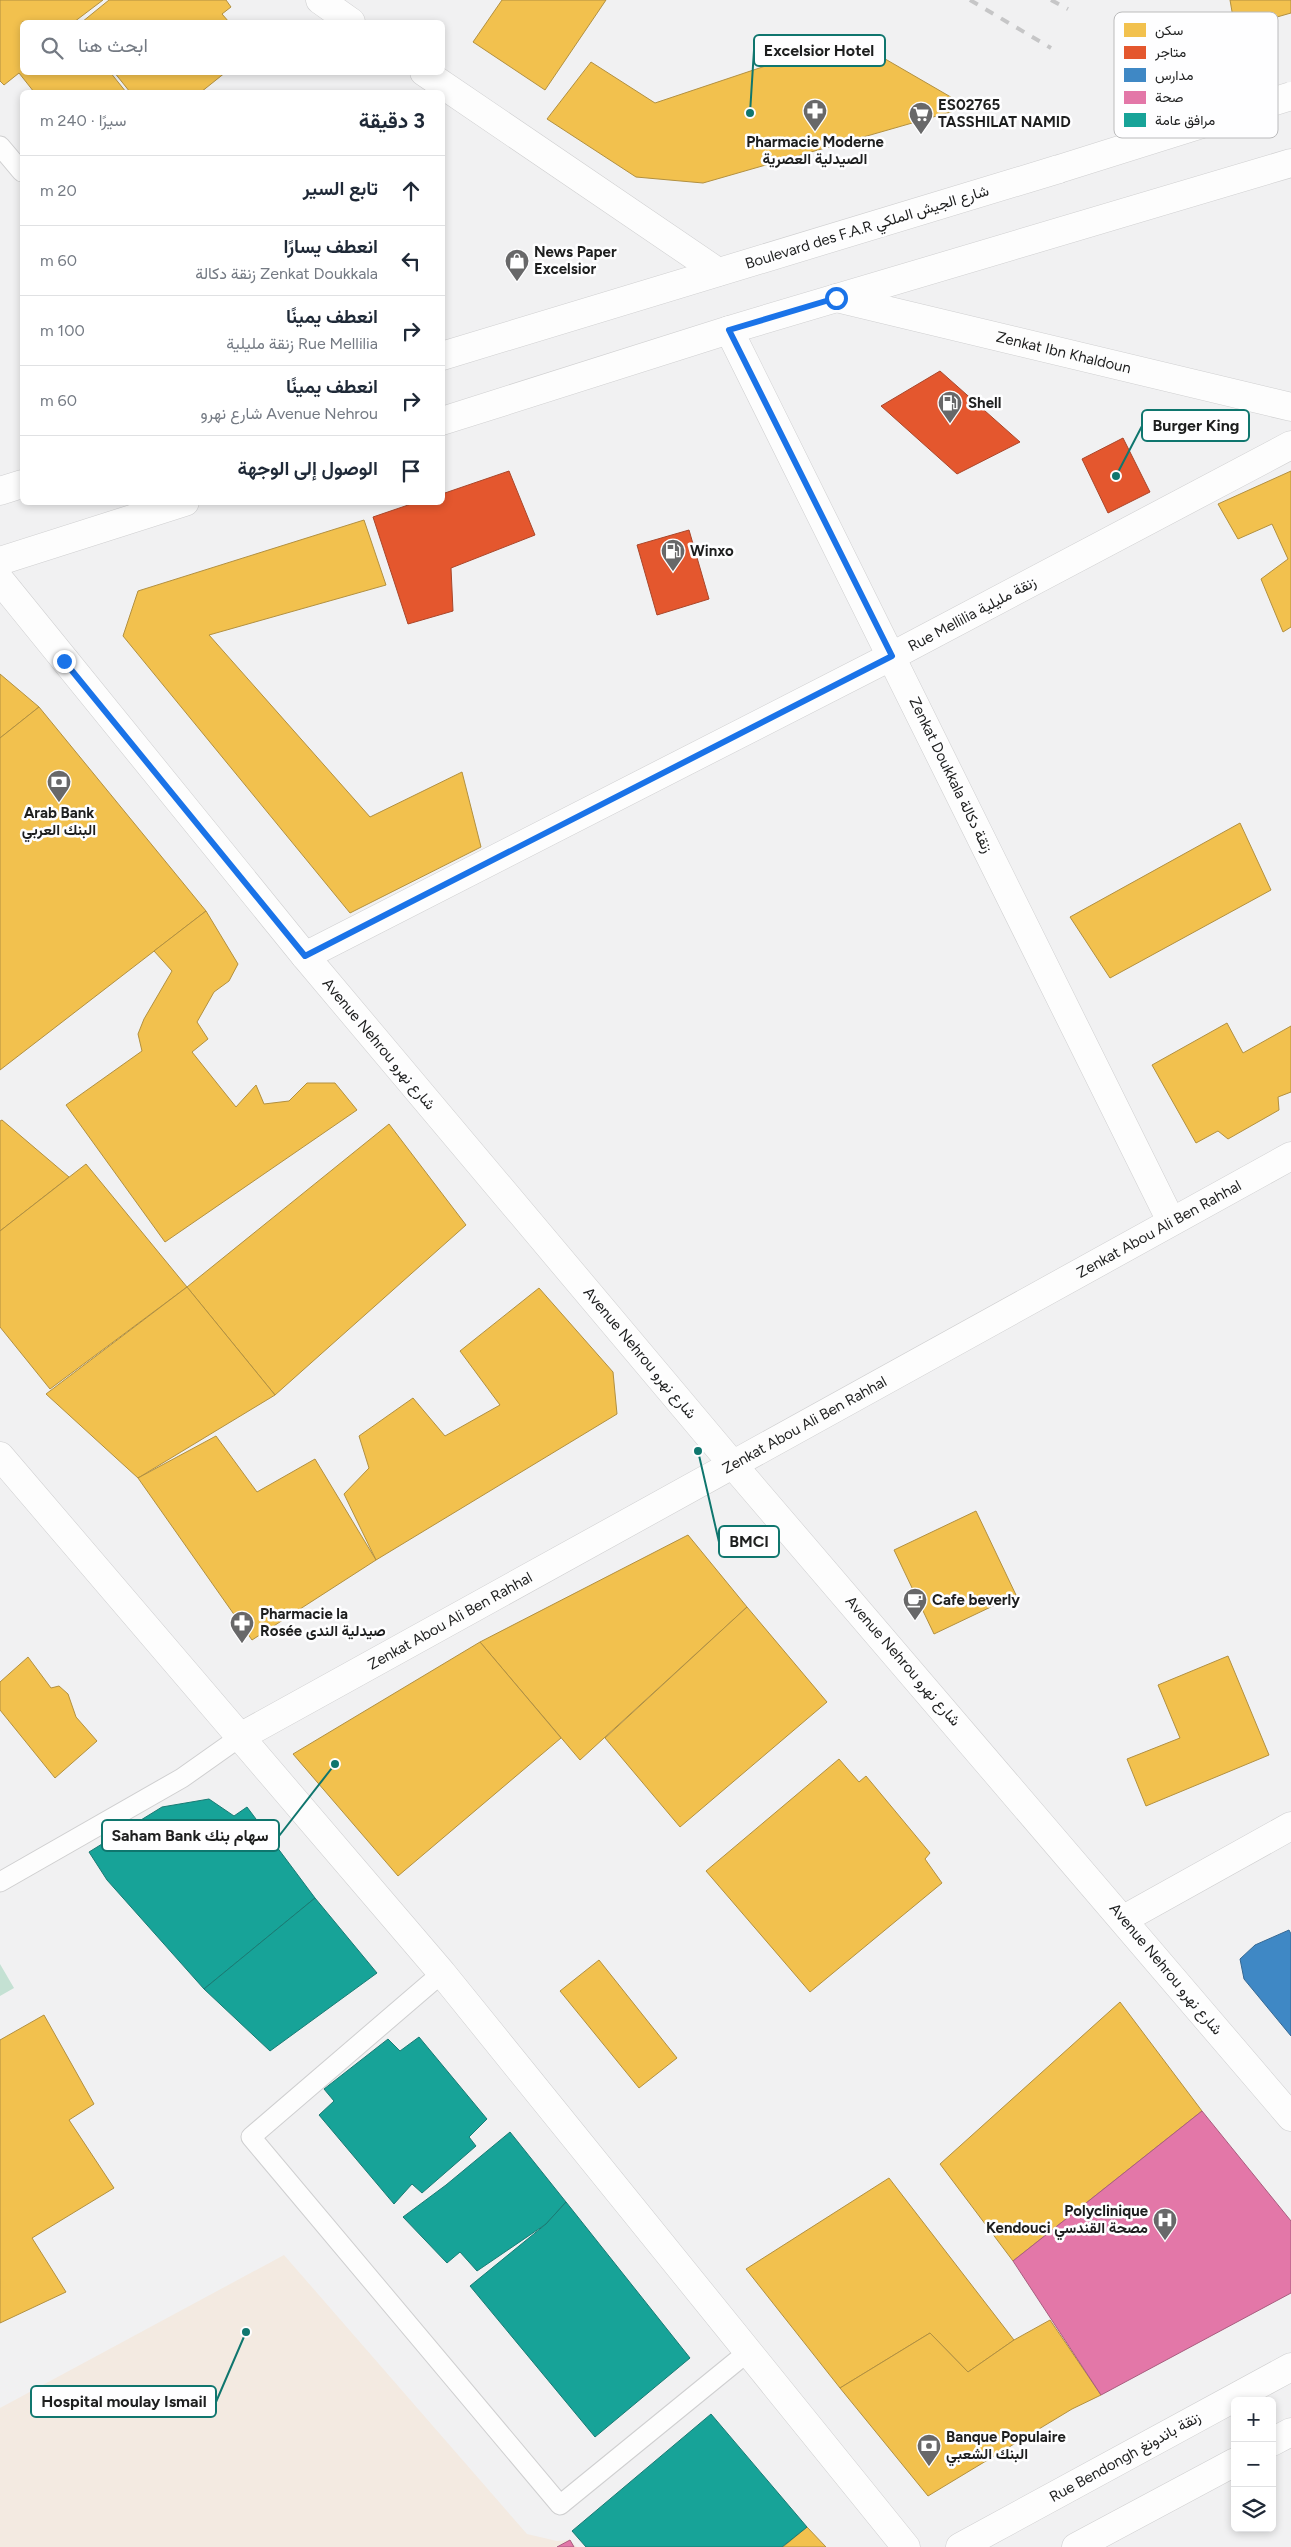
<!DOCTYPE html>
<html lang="ar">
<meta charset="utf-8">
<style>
body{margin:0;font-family:Figtree,Vazirmatn,sans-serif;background:#f2f2f3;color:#1f2937;direction:rtl}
.controls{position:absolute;right:15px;bottom:15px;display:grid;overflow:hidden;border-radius:8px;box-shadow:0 2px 8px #0003}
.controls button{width:45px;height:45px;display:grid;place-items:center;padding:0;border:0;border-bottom:1px solid #e0e1e3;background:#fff;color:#1f2937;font:25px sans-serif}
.stop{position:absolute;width:15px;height:15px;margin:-11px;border:4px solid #1a73e8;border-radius:50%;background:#fff}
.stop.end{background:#1a73e8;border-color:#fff;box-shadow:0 1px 5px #0008}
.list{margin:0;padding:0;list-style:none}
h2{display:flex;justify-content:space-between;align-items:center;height:65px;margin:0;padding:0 20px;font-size:21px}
h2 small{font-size:16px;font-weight:400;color:#747a83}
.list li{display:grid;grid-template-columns:32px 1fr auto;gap:15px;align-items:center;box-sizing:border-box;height:70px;padding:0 20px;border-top:1px solid #e0e1e3}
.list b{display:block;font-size:19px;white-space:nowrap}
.list p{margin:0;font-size:16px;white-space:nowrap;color:#747a83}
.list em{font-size:16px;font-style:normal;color:#747a83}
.icon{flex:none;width:28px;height:28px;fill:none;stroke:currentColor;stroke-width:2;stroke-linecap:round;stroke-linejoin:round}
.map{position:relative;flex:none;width:1291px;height:2547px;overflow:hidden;direction:ltr}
.search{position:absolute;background:#fff;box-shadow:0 2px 8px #0003;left:20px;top:20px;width:425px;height:55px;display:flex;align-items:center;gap:12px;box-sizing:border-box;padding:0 18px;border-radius:8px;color:#747a83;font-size:19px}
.panel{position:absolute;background:#fff;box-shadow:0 2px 8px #0003;left:20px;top:90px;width:425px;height:415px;border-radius:8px;direction:rtl}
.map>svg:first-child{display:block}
.medical{fill:#f3eae1}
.green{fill:#c4e1d3}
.homes{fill:#f2c14e;stroke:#b29040}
.shops{fill:#e4572e;stroke:#a9462a}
.schools{fill:#3f88c5;stroke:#356893}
.health{fill:#e377a8;stroke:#a85d7f}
.public{fill:#17a398;stroke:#197b74}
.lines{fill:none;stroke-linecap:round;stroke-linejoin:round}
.service-casing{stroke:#cfcfd0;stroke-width:21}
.minor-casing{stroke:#cfcfd0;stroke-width:29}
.secondary-casing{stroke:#cfcfd0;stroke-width:29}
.primary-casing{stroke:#cfcfd0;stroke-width:29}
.service{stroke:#fdfdfd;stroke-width:19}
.minor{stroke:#fdfdfd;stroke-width:28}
.secondary{stroke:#fdfdfd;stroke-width:28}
.primary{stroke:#fdfdfd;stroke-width:28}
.rail{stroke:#c6c6c7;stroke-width:4;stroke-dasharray:9 9;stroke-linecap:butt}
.primary-bridge-casing{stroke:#cfcfd0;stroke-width:29;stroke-linecap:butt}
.primary-bridge{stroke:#fdfdfd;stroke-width:28}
.route{stroke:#1a73e8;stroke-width:6}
.labels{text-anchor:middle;stroke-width:5;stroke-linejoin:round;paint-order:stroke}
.poi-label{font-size:15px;font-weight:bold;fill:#1e1f1f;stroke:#fefeff;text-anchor:start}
.street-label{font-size:15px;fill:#1e1f1f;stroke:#fefeff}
.key{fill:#fefeff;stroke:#bbbbbc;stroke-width:1}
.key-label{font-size:14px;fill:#1e1f1f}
.leader{fill:none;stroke:#0f766e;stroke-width:2}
.callout-dot{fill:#0f766e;stroke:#fefeff;stroke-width:2}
.callout{fill:#fefeff;stroke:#0f766e;stroke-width:2}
.callout-label{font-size:16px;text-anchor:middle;font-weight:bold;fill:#1e1f1f}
</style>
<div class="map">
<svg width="1291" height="2547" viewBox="0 0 1291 2547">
<rect width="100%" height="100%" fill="#f1f1f2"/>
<path class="medical" d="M284,2255L527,2534L557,2541L570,2540L577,2547H0V2408Z"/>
<path class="green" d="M0,1964L14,1988L0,1996Z"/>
<g class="homes">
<path d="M0,0H103L74,22H22V72H110L126,92H34L19,73L4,85L0,81Z"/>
<path d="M109,0H226L231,7L222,14L229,22H82Z"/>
<path d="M502,0H606L545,90L473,42Z"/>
<path d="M1230,0H1291V13L1235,29Z"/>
<path d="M849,38L968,107L703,183L636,177L547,119L591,62L655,103Z"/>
<path d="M114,72H226L201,92H130Z"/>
<path d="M1291,471V627L1283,632L1261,579L1288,559L1272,524L1238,539L1218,504Z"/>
<path d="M364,520L386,585L209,635L370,817L462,772L481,847L350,913L123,636L138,591Z"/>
<path d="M0,674L39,707L0,738Z"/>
<path d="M39,707L206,911L0,1070V738Z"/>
<path d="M1240,823L1271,890L1110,978L1070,917Z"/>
<path d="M206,911L238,964L229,981L214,992L197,1022L208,1039L192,1052L236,1107L256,1085L264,1104L289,1101L307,1083H335L357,1110L165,1242L66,1105L142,1051L138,1034L144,1019L172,971L154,951Z"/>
<path d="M1227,1023L1243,1053L1291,1026V1092L1278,1097L1279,1110L1228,1139L1218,1131L1196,1143L1152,1065Z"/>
<path d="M2,1120L69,1177L0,1231V1121Z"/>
<path d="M389,1124L466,1225L275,1395L187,1287Z"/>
<path d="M86,1164L187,1287L50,1389L0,1327V1231Z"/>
<path d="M187,1287L275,1395L138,1478L46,1394Z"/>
<path d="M539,1288L613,1372L617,1414L376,1560L344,1494L369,1468L359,1436L413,1398L445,1436L500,1405L460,1351Z"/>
<path d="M216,1436L257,1492L315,1459L376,1560L252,1640L138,1478Z"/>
<path d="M976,1511L1016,1595L934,1634L894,1550Z"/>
<path d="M688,1535L747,1607L580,1760L480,1642Z"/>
<path d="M747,1607L827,1702L680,1827L605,1738Z"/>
<path d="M480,1642L561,1738L398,1876L293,1754Z"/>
<path d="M1228,1656L1269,1755L1146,1806L1127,1759L1180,1738L1158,1685Z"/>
<path d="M28,1657L51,1688L59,1686L68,1694L76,1717L97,1741L55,1778L0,1710V1682Z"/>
<path d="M839,1759L859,1782L866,1776L930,1853L925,1859L942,1883L810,1992L706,1871Z"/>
<path d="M599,1960L677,2058L639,2088L560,1991Z"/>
<path d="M1120,2002L1202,2111L1013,2261L940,2164Z"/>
<path d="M44,2015L94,2104L69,2120L114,2188L32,2238L66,2292L0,2323V2040Z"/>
<path d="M889,2178L1014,2340L968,2372L930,2333L840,2388L746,2269Z"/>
<path d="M1050,2320L1101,2395L1072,2409L928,2496L840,2388L930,2333L968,2372L1014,2340Z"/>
<path d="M807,2527L826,2547H783Z"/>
</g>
<g class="shops">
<path d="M940,371L1020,442L957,474L881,406Z"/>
<path d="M1123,438L1150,492L1108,513L1082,459Z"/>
<path d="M509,471L535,535L451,568L453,611L408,624L373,517L417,502H442V494Z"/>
<path d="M689,530L709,599L657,615L637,545Z"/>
</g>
<path class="schools" d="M1289,1930L1291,1934V2036L1244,1979L1240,1959L1255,1945Z"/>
<g class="health">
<path d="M1202,2111L1291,2221V2293L1101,2395L1013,2261Z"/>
<path d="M570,2540L574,2547H557Z"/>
</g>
<g class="public">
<path d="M209,1799L234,1816L247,1807L315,1898L204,1989L107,1880L89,1852L162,1807Z"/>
<path d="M315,1898L377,1973L270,2051L204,1989Z"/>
<path d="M419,2037L487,2119L469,2137L476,2146L422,2193L412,2184L394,2204L319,2115L334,2101L324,2089L388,2039L400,2051Z"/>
<path d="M510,2132L566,2202L546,2224L477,2271L460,2252L447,2263L403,2217L446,2185Z"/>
<path d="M566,2202L690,2358L595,2437L470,2286L546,2224Z"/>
<path d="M711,2414L807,2527L782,2547H586L572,2531Z"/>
</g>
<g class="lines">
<defs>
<g id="service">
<path d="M0,146L22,172"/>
<path d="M0,1882L182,1778L240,1737"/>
<path d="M442,1973L251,2137L560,2505L749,2351"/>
</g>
<g id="minor">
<path d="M320,0L351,22"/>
<path d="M424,72L718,272"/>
<path id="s1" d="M836,298L1291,407"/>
<path d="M729,330L1171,1221"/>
<path d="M305,956L892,656L1291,445"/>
<path id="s2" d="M240,1737L1291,1156"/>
<path d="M1124,1919L1291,1826"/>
<path d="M1272,2442L1291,2432"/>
<path d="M960,2547L1291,2367"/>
<path d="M1076,2547L1235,2462"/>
</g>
<g id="secondary">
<path d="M0,580L305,956L734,1466L1291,2117"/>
<path d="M0,1456L442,1973L906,2547"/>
</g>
<g id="primary">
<path d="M442,356L1059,169"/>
<path d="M442,421L729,330L1291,163"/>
<path d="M0,491L22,484"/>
<path d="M0,561L185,502"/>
</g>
</defs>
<use href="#service" class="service-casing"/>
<use href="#minor" class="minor-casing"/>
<use href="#secondary" class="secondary-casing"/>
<use href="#primary" class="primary-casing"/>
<use href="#service" class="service"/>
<use href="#minor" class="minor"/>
<use href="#secondary" class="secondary"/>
<use href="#primary" class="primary"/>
<g class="rail">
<path d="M970,0L1051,48"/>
<path d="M1051,0L1068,9"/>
</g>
<defs>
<path id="primary-bridge" d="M1059,169L1291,96"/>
</defs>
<use href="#primary-bridge" class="primary-bridge-casing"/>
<use href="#primary-bridge" class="primary-bridge"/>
</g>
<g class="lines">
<path class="route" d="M64,661L305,956L892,656L729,330L836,298"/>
</g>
<defs>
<symbol id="pharmacy-pin" viewBox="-11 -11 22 30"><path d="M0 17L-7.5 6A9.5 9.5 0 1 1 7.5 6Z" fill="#686869" stroke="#fefeff"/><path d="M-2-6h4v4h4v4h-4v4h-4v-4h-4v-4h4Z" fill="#fff"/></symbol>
<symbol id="supermarket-pin" viewBox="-11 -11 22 30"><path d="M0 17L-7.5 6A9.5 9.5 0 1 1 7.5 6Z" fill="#686869" stroke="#fefeff"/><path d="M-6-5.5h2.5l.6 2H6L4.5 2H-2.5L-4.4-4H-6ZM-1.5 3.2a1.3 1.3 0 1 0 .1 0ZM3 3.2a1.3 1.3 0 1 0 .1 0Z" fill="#fff"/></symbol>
<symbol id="shop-pin" viewBox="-11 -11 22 30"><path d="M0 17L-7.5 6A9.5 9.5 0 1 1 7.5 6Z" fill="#686869" stroke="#fefeff"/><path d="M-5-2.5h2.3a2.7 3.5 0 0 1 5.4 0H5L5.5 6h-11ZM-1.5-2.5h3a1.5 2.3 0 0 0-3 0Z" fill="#fff"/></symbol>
<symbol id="fuel-pin" viewBox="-11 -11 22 30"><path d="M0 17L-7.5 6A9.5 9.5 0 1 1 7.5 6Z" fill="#686869" stroke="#fefeff"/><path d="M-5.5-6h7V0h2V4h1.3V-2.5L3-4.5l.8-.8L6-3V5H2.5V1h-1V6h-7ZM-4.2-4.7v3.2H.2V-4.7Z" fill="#fff"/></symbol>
<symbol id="bank-pin" viewBox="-11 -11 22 30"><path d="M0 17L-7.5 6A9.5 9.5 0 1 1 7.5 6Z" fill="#686869" stroke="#fefeff"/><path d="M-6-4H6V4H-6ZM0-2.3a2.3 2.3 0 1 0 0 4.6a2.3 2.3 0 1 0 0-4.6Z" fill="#fff"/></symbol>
<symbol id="cafe-pin" viewBox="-11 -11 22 30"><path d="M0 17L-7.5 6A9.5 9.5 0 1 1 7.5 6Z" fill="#686869" stroke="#fefeff"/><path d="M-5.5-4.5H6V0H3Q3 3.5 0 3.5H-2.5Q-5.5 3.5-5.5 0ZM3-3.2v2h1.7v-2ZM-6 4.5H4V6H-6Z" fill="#fff"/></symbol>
<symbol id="hospital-pin" viewBox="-11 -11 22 30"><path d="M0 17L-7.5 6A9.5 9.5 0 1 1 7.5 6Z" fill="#686869" stroke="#fefeff"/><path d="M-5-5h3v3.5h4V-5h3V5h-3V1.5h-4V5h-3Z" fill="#fff"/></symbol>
</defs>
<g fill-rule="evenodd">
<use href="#pharmacy-pin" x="801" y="97" width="28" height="38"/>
<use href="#supermarket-pin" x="907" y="100" width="28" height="38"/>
<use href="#shop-pin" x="503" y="247" width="28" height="38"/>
<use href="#fuel-pin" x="936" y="389" width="28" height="38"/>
<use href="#fuel-pin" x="659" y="537" width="28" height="38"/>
<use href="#bank-pin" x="45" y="768" width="28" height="38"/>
<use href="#cafe-pin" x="901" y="1586" width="28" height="38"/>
<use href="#pharmacy-pin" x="228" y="1609" width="28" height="38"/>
<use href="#hospital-pin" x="1151" y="2206" width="28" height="38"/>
<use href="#bank-pin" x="915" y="2432" width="28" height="38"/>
</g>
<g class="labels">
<g class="poi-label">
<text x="938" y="110">ES02765<tspan x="938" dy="17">TASSHILAT NAMID</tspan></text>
<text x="815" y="147" text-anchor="middle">Pharmacie Moderne<tspan x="815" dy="17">الصيدلية العصرية</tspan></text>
<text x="534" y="257">News Paper<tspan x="534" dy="17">Excelsior</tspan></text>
<text x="968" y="408">Shell</text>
<text x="690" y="556">Winxo</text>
<text x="59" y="818" text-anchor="middle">Arab Bank<tspan x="59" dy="17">البنك العربي</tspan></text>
<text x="932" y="1605">Cafe beverly</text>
<text x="260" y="1619">Pharmacie la<tspan x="260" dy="17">Rosée صيدلية الندى</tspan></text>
<text x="1148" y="2216" text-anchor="end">Polyclinique<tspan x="1148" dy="17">Kendouci مصحة القندسي</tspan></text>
<text x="946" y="2442">Banque Populaire<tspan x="946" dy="17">البنك الشعبي</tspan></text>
</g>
<g class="street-label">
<text transform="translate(867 227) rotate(-17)" y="5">Boulevard des F.A.R شارع الجيش الملكي</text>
<text dy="5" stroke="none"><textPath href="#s1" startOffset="234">Zenkat Ibn Khaldoun</textPath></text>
<text transform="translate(972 614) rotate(-28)" y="5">Rue Mellilia زنقة مليلية</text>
<text transform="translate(951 775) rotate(64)" y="5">Zenkat Doukkala زنقة دكالة</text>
<text transform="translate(379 1044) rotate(50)" y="5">Avenue Nehrou شارع نهرو</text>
<text dy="5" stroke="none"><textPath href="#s2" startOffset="1050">Zenkat Abou Ali Ben Rahhal</textPath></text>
<text transform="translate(640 1353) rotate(50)" y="5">Avenue Nehrou شارع نهرو</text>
<text dy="5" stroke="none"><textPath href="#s2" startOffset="645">Zenkat Abou Ali Ben Rahhal</textPath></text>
<text dy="5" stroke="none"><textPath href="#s2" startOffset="240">Zenkat Abou Ali Ben Rahhal</textPath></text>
<text transform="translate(903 1661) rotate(49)" y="5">Avenue Nehrou شارع نهرو</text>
<text transform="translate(1166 1969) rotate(50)" y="5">Avenue Nehrou شارع نهرو</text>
<text transform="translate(1125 2457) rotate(-29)" y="5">Rue Bendongh زنقة باندونغ</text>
</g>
</g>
<rect x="1114" y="12" width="164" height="126" rx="8" class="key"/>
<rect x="1124" y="23" width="22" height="14" fill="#f2c14e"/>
<rect x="1124" y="46" width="22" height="13" fill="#e4572e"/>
<rect x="1124" y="68" width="22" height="14" fill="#3f88c5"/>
<rect x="1124" y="91" width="22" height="13" fill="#e377a8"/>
<rect x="1124" y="113" width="22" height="14" fill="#17a398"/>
<g class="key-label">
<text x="1155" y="35">سكن</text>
<text x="1155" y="57">متاجر</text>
<text x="1155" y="80">مدارس</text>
<text x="1155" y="102">صحة</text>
<text x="1155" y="125">مرافق عامة</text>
</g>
<path class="leader" d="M750 113L754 50M1116 476L1142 426M698 1451L719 1542M335 1764L279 1836M246 2332L216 2402"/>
<g class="callout-dot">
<circle cx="750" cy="113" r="5"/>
<circle cx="1116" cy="476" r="5"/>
<circle cx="698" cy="1451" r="5"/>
<circle cx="335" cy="1764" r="5"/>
<circle cx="246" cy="2332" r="5"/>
</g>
<g class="callout">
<rect x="754" y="35" width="131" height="31" rx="5"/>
<rect x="1142" y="410" width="107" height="31" rx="5"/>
<rect x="719" y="1526" width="60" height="31" rx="5"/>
<rect x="102" y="1820" width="177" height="31" rx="5"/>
<rect x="31" y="2386" width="185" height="31" rx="5"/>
</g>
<g class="callout-label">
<text x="819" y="56">Excelsior Hotel</text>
<text x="1196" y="431">Burger King</text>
<text x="749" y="1547">BMCI</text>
<text x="190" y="1841">Saham Bank سهام بنك</text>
<text x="124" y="2407">Hospital moulay Ismail</text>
</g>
</svg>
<div class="controls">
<button>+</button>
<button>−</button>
<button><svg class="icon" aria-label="layers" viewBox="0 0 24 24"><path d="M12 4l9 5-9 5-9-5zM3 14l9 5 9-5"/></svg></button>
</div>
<div class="stop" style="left:836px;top:298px"></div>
<div class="stop end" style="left:64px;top:661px"></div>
<div class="search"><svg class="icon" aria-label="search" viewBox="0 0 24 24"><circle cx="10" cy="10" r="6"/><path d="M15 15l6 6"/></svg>ابحث هنا</div>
<section class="panel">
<h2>3 دقيقة<small>سيرًا · 240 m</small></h2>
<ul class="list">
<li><svg class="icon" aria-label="ahead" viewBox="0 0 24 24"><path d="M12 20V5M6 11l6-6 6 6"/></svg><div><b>تابع السير</b></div><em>20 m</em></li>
<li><svg class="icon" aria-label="left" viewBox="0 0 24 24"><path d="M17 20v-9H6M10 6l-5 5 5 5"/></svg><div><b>انعطف يسارًا</b><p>Zenkat Doukkala زنقة دكالة</p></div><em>60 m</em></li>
<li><svg class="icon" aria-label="right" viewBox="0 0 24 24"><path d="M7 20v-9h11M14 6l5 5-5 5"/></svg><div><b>انعطف يمينًا</b><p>Rue Mellilia زنقة مليلية</p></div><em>100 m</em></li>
<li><svg class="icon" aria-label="right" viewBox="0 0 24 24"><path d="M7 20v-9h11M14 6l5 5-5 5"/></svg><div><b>انعطف يمينًا</b><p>Avenue Nehrou شارع نهرو</p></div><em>60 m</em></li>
<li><svg class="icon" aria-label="arrive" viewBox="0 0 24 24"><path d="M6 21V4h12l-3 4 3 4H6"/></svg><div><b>الوصول إلى الوجهة</b></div></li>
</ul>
</section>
</div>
